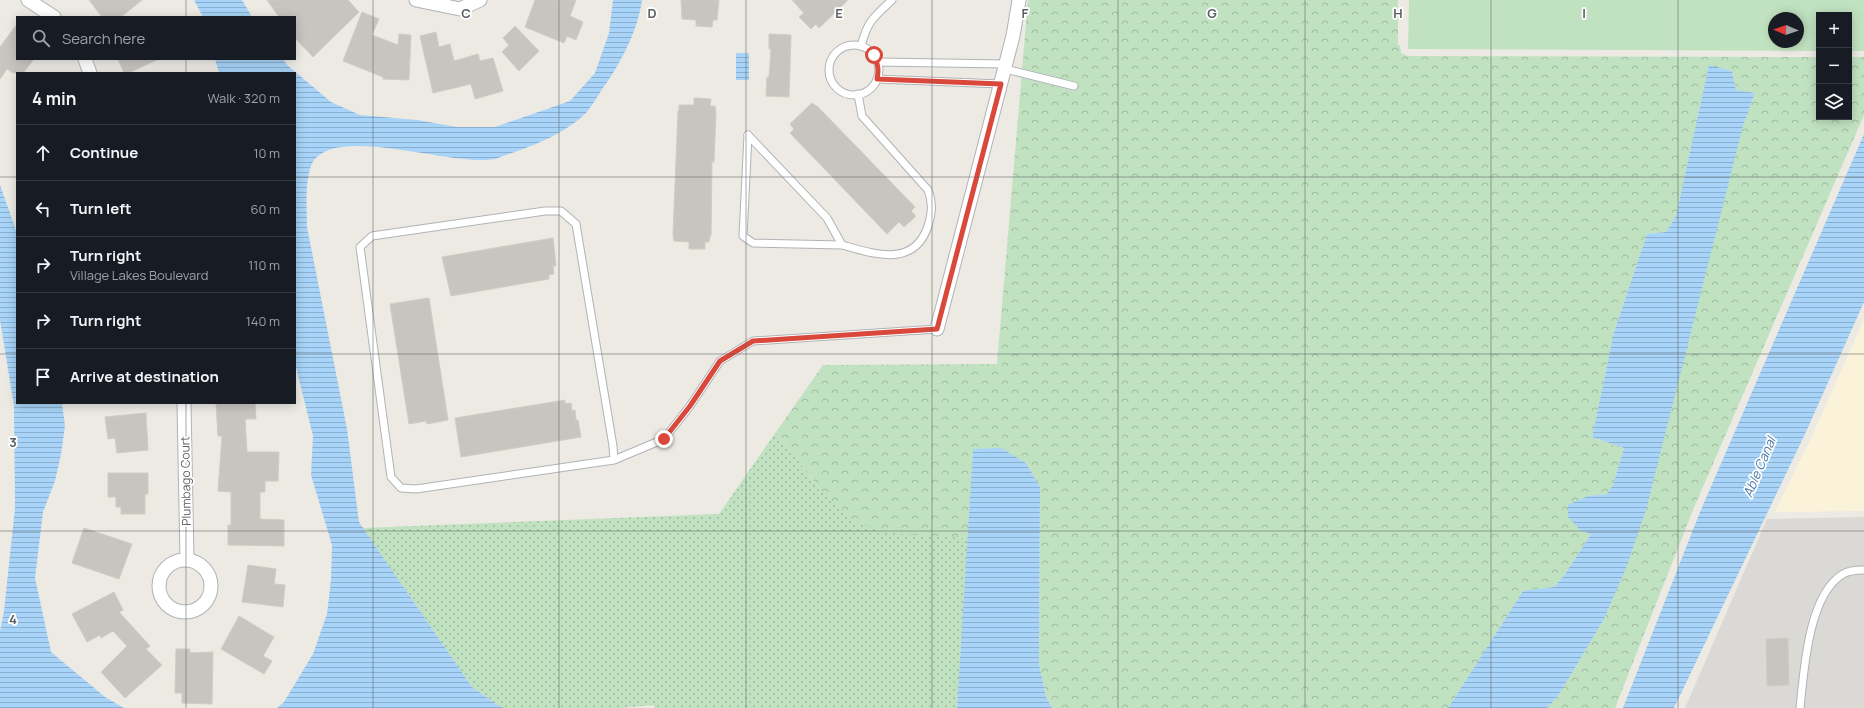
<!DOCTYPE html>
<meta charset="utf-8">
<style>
body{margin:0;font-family:Manrope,sans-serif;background:#20242c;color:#f1f3f6}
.controls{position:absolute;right:12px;top:12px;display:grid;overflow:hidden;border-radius:0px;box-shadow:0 2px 10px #0003}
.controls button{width:36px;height:36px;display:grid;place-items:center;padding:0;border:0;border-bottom:1px solid #363941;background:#171b24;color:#f1f3f6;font:20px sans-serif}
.compass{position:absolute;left:1768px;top:12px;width:36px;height:36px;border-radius:50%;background:#171b24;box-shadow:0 2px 10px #0003;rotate:272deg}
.stop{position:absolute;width:12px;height:12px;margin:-9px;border:3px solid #da483b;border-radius:50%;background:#fff}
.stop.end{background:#da483b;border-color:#fff;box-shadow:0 1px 4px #0008}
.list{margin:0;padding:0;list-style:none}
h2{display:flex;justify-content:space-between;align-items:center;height:52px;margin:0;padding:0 16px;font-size:17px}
h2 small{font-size:13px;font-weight:400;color:#9ea1a6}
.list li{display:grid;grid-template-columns:26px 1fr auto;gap:12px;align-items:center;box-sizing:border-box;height:56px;padding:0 16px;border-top:1px solid #363941}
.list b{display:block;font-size:15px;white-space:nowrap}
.list p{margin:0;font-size:13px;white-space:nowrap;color:#9ea1a6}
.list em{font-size:13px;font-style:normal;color:#9ea1a6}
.icon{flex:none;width:22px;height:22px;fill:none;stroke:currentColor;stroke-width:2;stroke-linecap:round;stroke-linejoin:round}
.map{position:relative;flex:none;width:1864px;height:708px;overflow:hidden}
.search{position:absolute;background:#171b24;box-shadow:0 2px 10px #0003;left:16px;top:16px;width:280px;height:44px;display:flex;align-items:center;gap:10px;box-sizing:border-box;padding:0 14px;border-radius:0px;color:#9ea1a6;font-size:15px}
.panel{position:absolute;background:#171b24;box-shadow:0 2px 10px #0003;left:16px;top:72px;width:280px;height:332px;border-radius:0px}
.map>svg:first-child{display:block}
.commercial{fill:#fbf3d9}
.industrial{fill:#dbd9d5}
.grass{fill:url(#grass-dots)}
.forest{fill:url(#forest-crowns)}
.park{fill:#c1e2c1;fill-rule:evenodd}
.water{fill:url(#water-rules)}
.building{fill:#c8c5c0;stroke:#d0ccc2}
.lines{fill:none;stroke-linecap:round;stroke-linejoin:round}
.service-casing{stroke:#b0b3b7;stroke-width:9}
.minor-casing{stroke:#b0b3b7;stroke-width:15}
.service{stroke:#fff;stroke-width:7}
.minor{stroke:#fff;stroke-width:13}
.route{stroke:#da483b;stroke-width:5}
.grid{fill:none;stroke:#5b5e62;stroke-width:1;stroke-opacity:0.55}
.labels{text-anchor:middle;stroke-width:3.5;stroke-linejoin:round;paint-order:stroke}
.street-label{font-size:12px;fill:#5b5e62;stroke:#fff}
.water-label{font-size:13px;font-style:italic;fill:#4676a8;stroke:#fff}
.grid-label{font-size:13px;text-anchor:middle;font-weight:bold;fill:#5b5e62;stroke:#fff;stroke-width:3.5;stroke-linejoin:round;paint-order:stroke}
</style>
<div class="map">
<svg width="1864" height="708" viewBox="0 0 1864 708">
<defs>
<pattern id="grass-dots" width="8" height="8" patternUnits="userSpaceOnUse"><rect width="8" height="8" fill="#c1e2c1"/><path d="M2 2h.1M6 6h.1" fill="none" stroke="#a0baa0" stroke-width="1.8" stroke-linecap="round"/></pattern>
<pattern id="forest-crowns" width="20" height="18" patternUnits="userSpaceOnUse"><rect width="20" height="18" fill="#c1e2c1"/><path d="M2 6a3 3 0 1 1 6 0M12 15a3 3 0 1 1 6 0" fill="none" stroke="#a0baa0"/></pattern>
<pattern id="water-rules" width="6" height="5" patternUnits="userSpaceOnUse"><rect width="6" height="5" fill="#a7d4f8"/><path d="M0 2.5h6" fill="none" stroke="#8bafcc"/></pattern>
</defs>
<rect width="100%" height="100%" fill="#eceae3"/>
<path class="commercial" d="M1864,319V511L1775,512L1812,436Z"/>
<path class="industrial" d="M1864,517V708H1685L1767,519Z"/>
<path class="grass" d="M776,432L824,494L959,538H968L957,708H654V705L621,708H504L499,706L472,687L363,528L719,514Z"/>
<path class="forest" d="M1028,0H1398V45H1400L1401,53L1408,56L1819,57V117H1849V57H1864V115L1693,510L1615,708H1547L1558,696L1603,621L1743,125L1755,93L1736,90L1732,71L1709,66L1676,216L1666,232L1647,234L1614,332L1592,437L1624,448L1613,485L1607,494L1588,496L1581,531L1591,534L1566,573L1554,587L1523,591L1448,708H1052L1046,697L1039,664L1040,487L1026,463L973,450L968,538L888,533L854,521L824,494L776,432L823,365L997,364Z"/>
<path class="park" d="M1409,0H1864V51H1849V15H1819V51L1408,49ZM1774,18H1798V42H1774Z"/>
<g class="water">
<path d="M194,0H242L252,17H203Z"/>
<path d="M613,0H642C638,30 621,63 603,88C597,97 591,108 584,115C564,133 540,143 515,152C508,154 502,157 495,159C453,167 343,126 315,159C304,171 307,211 307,227L347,429L359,522L472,687L499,706L504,708H277L284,702L313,654L327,614L331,580L332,545L311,475L313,436L295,363V73H219L215,59H283L287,65L331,102L360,115L417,120L457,127H495L570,101L595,73L609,33Z"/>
<rect x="736" y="53" width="13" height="27"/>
<path d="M1709,65L1732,71L1736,90L1755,93L1743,126L1646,510L1626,568L1603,621L1558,696L1547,708H1448L1523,591L1554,587L1566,573L1591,534L1581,531L1568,517V505L1588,496L1607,494L1613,485L1624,448L1592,437L1614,332L1647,234L1666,232L1676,216Z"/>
<path d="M1864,134V302L1805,434L1674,708H1623L1700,512Z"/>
<path d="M0,185L17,233V403H62L65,426L61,454L55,481L43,512L35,578L51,652L105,697L124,708H0V631L4,611L15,508L14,406L0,320Z"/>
<path d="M1001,448L1026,463L1040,487L1039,664L1046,697L1052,708H957L973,449Z"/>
</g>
<g class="building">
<path d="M89,0H142L121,17H102Z"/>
<path d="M267,0H348L359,12L313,57L295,38V17H279Z"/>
<path d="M535,0H576L570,16L583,22L576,40L567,36L564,43L525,27Z"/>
<path d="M681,0H719L717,20H713L712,27L696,26V20L682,19Z"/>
<path d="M792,0H848L819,28L816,24L811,29L799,17L804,13Z"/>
<path d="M362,12L379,19L372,35L398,45L399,34L411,35L409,80L383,79V77L343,61Z"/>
<path d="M17,24V59H34L23,73H13L7,69L0,79V47Z"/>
<path d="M515,26L539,51L519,71L502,52L509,45L503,38Z"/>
<path d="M436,32L439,47L450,44L454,61L478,54L480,61L493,58L503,91L475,99L471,84L433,93L420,36Z"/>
<path d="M769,34L791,35L789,97L766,96L767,77H769L771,49H769Z"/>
<path d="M118,59H159L128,73H124Z"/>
<path d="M694,98L711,99L710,106H715L716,113L714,162H712L711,236H710L709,242H705V249H689V242L674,241L673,234L678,111H679V105H694Z"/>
<path d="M812,103L818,107L915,207L911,211L916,216L904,227L899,222L887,234L790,133L794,129L790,124Z"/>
<path d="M553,238L556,266H553L554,274L549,275V279L451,296L442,257Z"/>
<path d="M429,298L448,420L427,424L426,421L409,424L390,304Z"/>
<path d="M565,400V404L571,403L572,411L575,410L576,420H578L581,437L461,457L455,418Z"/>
<path d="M216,403H255L256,419H245L247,452H279L278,481H265V492H260V519L284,520V546L228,545V525H231V492L218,491L222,436H218Z"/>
<path d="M146,413L148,450L117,453L115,438L108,439L105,417Z"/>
<path d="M108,473H148V494H145V514H121V507H116V497H108Z"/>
<path d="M84,528L132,544L119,579L72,563Z"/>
<path d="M248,565L276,569L274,584L285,585L283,607L242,602Z"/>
<path d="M114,592L123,610L119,612L150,646L146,649L162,665L125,698L101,672L127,646L113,631L101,638L100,635L87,642L72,614Z"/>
<path d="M239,616L274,637L263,656L272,661L264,674L221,649Z"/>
<path d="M1788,638L1789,685L1767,686L1766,639Z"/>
<path d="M176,649H190V653L213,652L212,704L182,703V693H175Z"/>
</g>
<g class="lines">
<defs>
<g id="service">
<circle cx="854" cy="70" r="25"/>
<path d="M861,46C868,20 873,18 892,0"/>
<path d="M877,62L1006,64"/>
<path d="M1005,69L1074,86"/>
<path d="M877,79L1001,84"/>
<path d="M748,135L827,218L842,245C874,254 914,268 928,226C932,213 933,203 928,190L862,116L858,94"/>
<path d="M748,135L743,236L753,243L842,245"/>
<path d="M614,460L613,446L576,224L561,211H545L372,236L360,247L391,477L401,488L416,489L614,460L664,439L690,406L720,361L753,341L937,329"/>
<path d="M1800,708C1804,671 1808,595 1843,574C1848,571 1858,570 1864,570"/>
</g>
<g id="minor">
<path d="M28,0L54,17"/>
<path d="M416,0L460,9L480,0"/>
<path d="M85,59L90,73"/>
<path d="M937,329L1013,36L1019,0"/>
<path d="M184,403L187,560"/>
<circle cx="185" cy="586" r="26"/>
</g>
</defs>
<use href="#service" class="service-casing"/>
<use href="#minor" class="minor-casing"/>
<use href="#service" class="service"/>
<use href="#minor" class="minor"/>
</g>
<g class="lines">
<path class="route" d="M664,439L690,406L720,361L753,341L937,329L1001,84L877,79C879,70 878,64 874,55"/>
</g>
<path class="grid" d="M186,0V17M373,0V708M559,0V708M746,0V708M932,0V708M1118,0V708M1305,0V708M1491,0V708M1678,0V708M186,59V73M0,177H17M295,177H1864M0,354H17M295,354H1864M186,403V708M0,531H1864"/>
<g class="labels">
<g class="street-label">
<text transform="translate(186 481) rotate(-91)" y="4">Plumbago Court</text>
</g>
<g class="water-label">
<text transform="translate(1759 467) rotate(-67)" y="5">Able Canal</text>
</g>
</g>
<g class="grid-label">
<text x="466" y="18">C</text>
<text x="652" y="18">D</text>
<text x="839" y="18">E</text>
<text x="1025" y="18">F</text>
<text x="1212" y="18">G</text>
<text x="1398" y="18">H</text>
<text x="1584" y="18">I</text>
<text x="13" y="447">3</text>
<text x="13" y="624">4</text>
</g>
</svg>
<div class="controls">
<button>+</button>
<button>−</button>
<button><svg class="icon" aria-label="layers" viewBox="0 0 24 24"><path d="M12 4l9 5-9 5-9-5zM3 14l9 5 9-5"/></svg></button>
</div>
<svg class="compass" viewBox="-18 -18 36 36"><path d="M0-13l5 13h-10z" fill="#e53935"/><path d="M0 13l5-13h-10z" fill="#9ea1a6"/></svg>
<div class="stop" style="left:874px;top:55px"></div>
<div class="stop end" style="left:664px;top:439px"></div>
<div class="search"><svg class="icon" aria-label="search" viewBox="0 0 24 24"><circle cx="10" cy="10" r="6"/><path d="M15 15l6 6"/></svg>Search here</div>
<section class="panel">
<h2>4 min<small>Walk · 320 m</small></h2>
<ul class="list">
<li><svg class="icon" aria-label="ahead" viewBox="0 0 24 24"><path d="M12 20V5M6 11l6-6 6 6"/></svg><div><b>Continue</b></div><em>10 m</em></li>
<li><svg class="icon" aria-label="left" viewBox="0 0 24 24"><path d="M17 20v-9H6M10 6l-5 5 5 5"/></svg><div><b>Turn left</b></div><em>60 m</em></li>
<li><svg class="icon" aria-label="right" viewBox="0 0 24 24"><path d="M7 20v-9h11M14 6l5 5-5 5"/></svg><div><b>Turn right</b><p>Village Lakes Boulevard</p></div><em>110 m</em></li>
<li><svg class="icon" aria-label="right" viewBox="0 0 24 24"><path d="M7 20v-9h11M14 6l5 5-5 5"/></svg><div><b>Turn right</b></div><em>140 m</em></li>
<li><svg class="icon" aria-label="arrive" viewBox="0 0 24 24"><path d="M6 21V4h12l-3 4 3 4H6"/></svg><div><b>Arrive at destination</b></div></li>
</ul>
</section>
</div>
